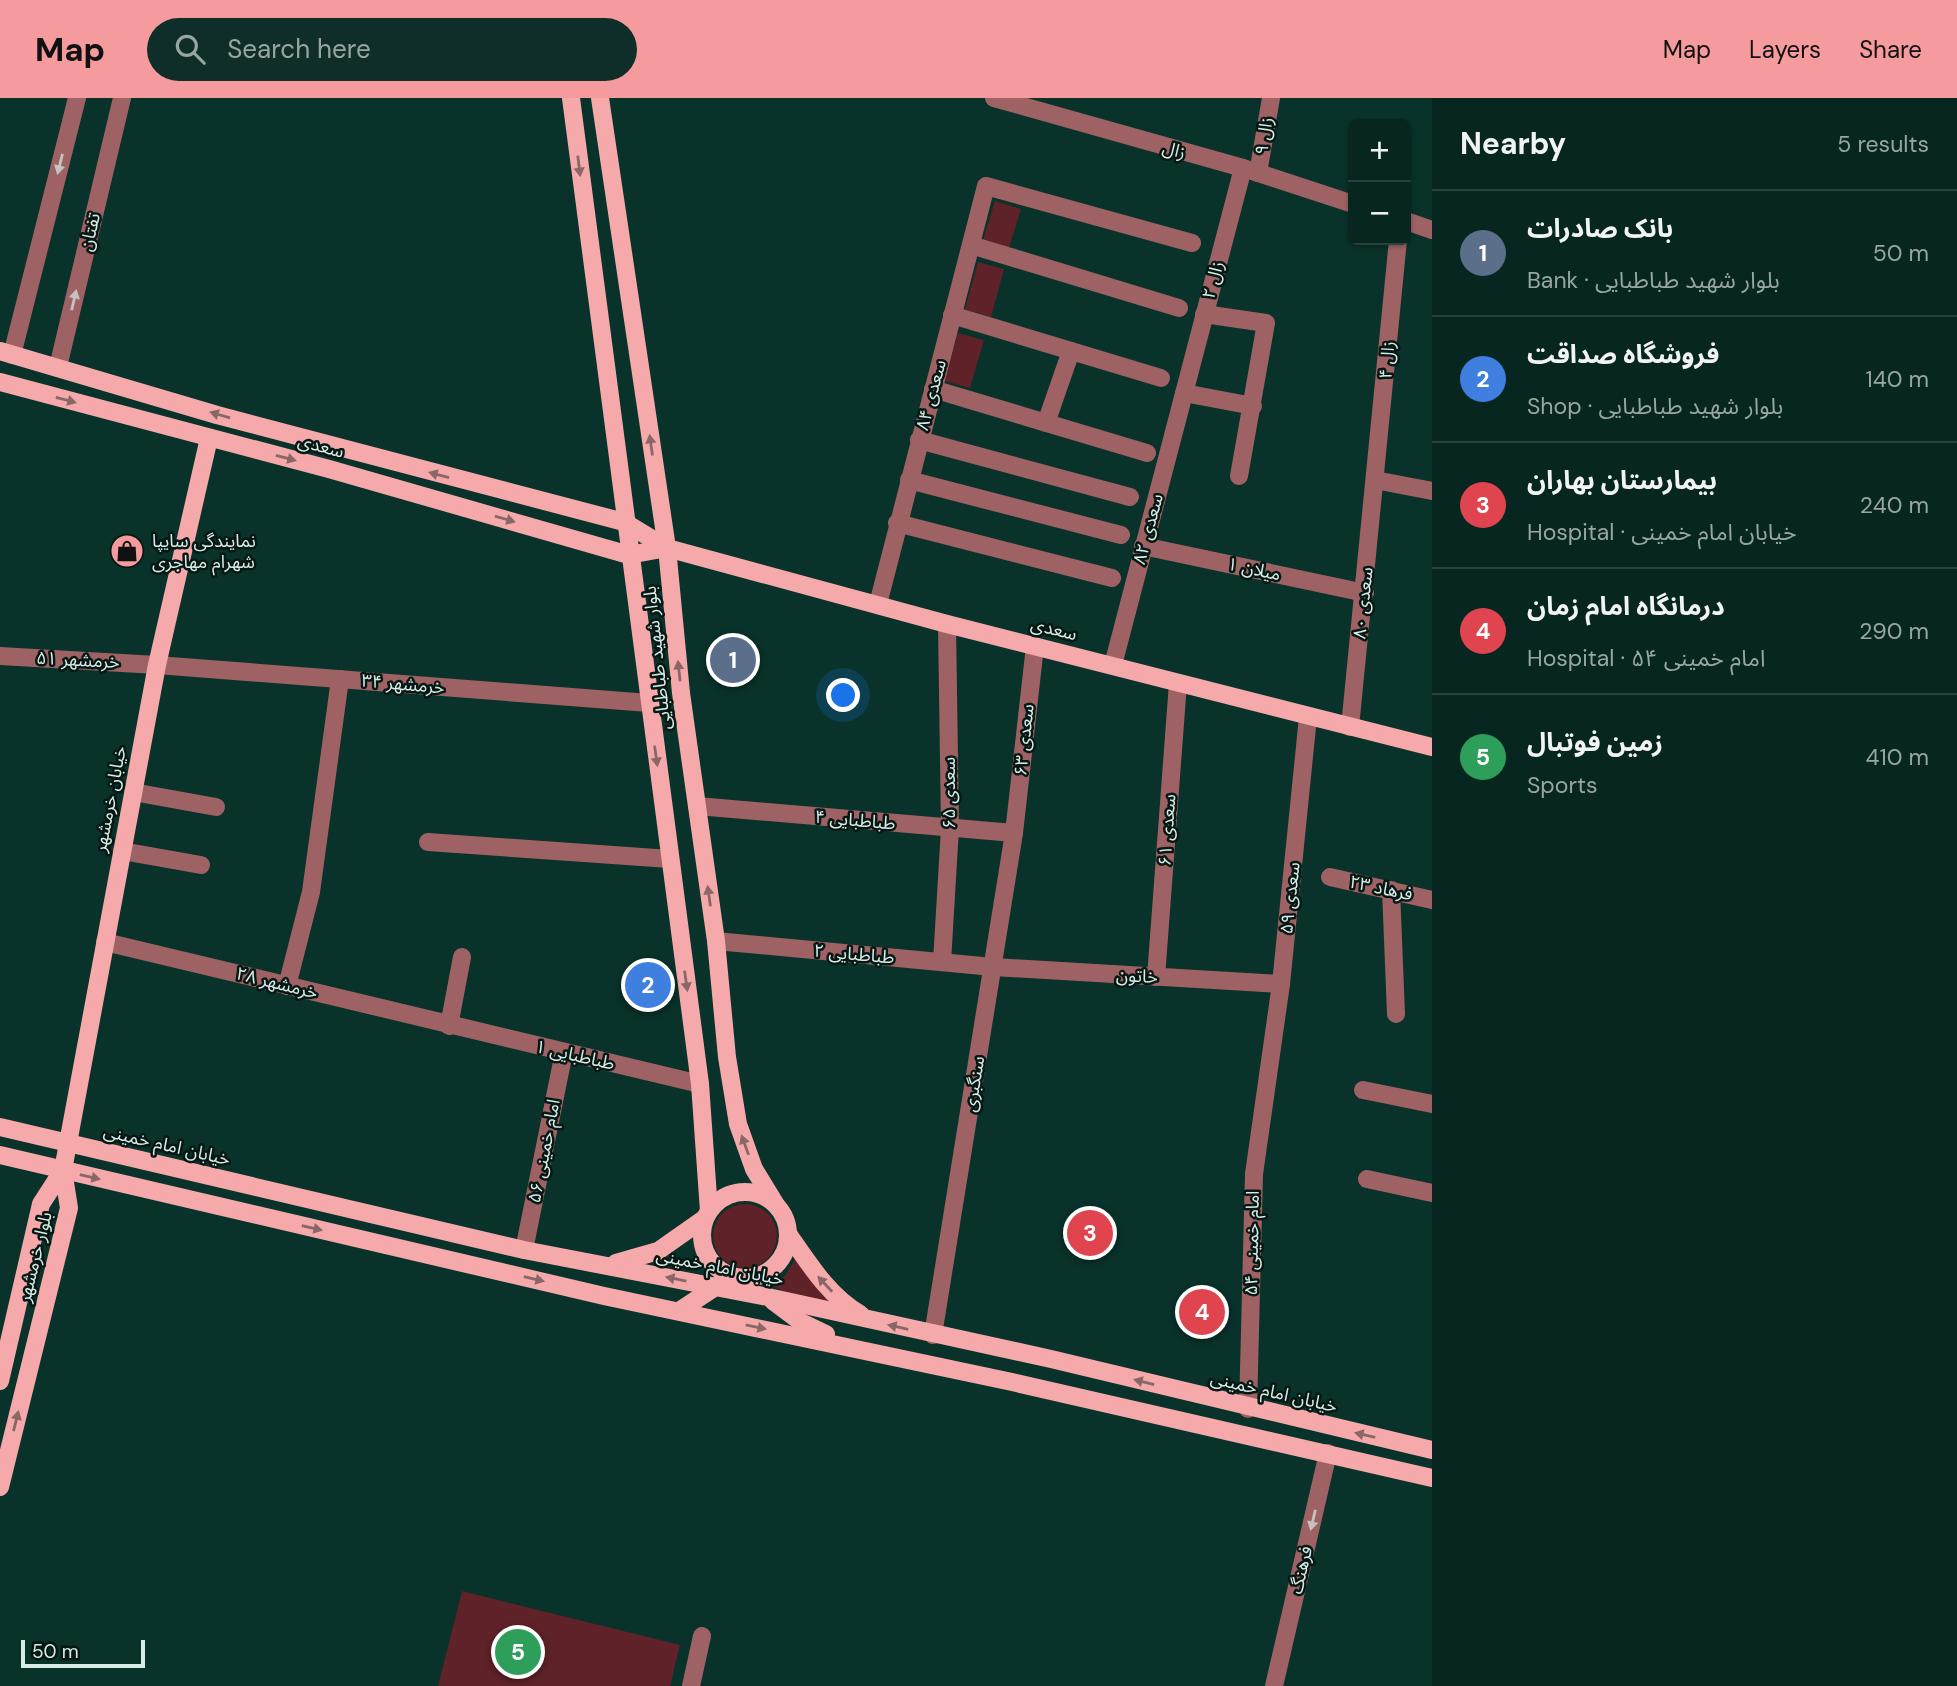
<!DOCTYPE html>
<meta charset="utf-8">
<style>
body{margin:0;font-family:"DM Sans","Noto Sans Arabic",sans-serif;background:#102e29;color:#f1f3f6}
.controls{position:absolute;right:21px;top:21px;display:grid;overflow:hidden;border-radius:10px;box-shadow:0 2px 5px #0004}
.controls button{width:63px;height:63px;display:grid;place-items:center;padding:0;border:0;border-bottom:2px solid #28433e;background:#072620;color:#f1f3f6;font:35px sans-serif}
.scale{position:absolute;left:21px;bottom:18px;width:124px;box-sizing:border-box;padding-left:7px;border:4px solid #d7ece6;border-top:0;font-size:19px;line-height:24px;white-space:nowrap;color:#d7ece6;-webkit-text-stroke:5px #071713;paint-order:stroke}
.you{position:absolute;left:844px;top:598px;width:24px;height:24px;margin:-18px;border:5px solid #fff;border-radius:50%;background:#1a73e8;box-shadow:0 0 0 10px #1a73e833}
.badge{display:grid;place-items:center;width:46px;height:46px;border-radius:50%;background:#f59b9e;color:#fff;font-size:23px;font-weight:700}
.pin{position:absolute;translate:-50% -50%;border:4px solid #fff;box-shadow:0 2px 7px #0006}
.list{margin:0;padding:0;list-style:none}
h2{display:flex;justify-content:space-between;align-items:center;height:91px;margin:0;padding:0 28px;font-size:30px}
h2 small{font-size:23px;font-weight:400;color:#98a5a5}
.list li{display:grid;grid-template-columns:46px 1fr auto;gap:21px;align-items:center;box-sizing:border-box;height:126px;padding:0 28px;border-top:2px solid #28433e}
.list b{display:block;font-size:26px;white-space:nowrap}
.list p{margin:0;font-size:23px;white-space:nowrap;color:#98a5a5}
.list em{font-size:23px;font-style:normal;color:#98a5a5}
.icon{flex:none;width:38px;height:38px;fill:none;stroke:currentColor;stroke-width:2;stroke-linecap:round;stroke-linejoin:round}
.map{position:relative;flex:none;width:1432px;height:1588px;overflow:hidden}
header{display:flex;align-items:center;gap:42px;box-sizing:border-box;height:98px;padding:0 35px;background:#f59b9e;color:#111}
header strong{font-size:33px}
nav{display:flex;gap:38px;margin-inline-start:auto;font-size:24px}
.search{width:490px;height:63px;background:#102e29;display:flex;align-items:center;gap:18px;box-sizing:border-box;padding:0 24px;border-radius:38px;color:#98a5a5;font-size:26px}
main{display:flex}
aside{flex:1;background:#072620}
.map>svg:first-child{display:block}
.grass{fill:#5e2228}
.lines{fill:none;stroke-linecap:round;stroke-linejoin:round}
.minor{stroke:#9f6264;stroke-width:18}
.major{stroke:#f6a9ab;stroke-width:18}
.oneway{fill:#c6c3bf}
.oneway2{fill:#8a6767}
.labels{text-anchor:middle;stroke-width:5;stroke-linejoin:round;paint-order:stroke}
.street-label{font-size:18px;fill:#d7ece6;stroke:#071713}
.poi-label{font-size:18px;fill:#d7ece6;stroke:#071713;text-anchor:start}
</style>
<header>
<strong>Map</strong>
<div class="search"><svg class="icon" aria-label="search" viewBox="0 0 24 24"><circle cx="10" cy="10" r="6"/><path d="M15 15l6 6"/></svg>Search here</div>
<nav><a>Map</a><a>Layers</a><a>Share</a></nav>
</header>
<main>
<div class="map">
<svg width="1432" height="1588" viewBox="0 0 1432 1588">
<rect width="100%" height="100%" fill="#09322a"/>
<g class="grass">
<path d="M995,103L1021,111L1009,150L983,142Z"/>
<path d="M978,164L1004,171L991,219L965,211Z"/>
<path d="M958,235L984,242L970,290L944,283Z"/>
<circle cx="745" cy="1138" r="32"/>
<path d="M797,1158L830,1205L803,1202L770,1187L785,1178Z"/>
<path d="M462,1493L680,1547L670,1588H438Z"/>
</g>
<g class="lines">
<g class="minor">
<path d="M994,0L1243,70L1353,106"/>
<path d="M1258,75L1271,0"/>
<path d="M1406,123L1432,132"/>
<path d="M971,147L1179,210"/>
<path d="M1204,216L1266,225L1239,378"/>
<path d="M952,217L1161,280"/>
<path d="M12,257L77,0"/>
<path d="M58,269L122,0"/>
<path d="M933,291L1147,355"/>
<path d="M1184,295L1253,308"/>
<path d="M1046,325L1071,253"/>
<path d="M919,342L1130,399"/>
<path d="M909,382L1121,437"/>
<path d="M1375,382L1432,393"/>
<path d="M897,425L1112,480"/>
<path d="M1143,448L1365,495"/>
<path d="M878,506L986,88L1192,145"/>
<path d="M0,558L157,567L649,605"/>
<path d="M1113,567L1243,70"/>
<path d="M1350,629L1398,142"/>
<path d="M133,694L216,709"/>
<path d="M697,708L1014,735"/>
<path d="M428,744L670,761"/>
<path d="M122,753L201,767"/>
<path d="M1330,779L1432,802"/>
<path d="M1391,792L1396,916"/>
<path d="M716,843L993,869L1281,886"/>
<path d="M105,844L700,986"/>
<path d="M942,864L950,730L947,526"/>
<path d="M1156,879L1178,585"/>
<path d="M287,888L311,794L340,581"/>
<path d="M449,928L462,859"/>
<path d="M1363,992L1432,1006"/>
<path d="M1367,1081L1432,1095"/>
<path d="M524,1152L564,954"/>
<path d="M933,1237L1014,735L1035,548"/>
<path d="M1248,1311L1254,1076L1281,886L1308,619"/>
<path d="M691,1588L702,1538"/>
<path d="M1274,1588L1328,1355"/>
</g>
<g class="major">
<path d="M571,0L700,986L709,1113"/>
<path d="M600,0L667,450L681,595L716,843L727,959L738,1026L754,1071L776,1107"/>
<path d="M0,253L217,317L624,424L667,450L947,526L1432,649"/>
<path d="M0,284L329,371L629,457L667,450"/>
<path d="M0,1029L524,1152L768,1199L1051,1261L1432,1352"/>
<path d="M0,1057L604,1198L1012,1284L1432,1380"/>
<path d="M63,1072L157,567L209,340"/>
<circle cx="745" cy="1137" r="43"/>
<path d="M789,1137C809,1166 829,1198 860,1216"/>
<path d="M616,1165L658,1153L705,1120"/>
<path d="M773,1203L801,1224L826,1236"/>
<path d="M679,1213L720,1186"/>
<path d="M0,1283L41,1106L63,1072L69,1110L0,1389"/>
</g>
</g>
<defs><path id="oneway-solid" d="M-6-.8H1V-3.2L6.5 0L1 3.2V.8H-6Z" transform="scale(1.75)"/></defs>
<g class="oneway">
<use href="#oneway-solid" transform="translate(60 66) rotate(104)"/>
<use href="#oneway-solid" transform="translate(74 202) rotate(-77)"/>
<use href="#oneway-solid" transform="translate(1313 1422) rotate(103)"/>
</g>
<g class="oneway2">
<use href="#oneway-solid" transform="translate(579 68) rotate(83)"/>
<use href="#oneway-solid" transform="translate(66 302) rotate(15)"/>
<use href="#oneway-solid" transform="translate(220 317) rotate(-164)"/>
<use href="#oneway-solid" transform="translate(651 347) rotate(-98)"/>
<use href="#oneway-solid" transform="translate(286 360) rotate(15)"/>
<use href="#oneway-solid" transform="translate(439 377) rotate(-165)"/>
<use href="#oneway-solid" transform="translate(505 421) rotate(16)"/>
<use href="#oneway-solid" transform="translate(679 573) rotate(-96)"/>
<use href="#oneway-solid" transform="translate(656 658) rotate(82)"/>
<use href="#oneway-solid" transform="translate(709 798) rotate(-98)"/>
<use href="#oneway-solid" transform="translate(686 883) rotate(82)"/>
<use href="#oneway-solid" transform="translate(745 1047) rotate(-110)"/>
<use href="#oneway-solid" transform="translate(90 1079) rotate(13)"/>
<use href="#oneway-solid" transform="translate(312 1130) rotate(13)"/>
<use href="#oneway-solid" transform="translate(534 1181) rotate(13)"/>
<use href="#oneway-solid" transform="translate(676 1181) rotate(-169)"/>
<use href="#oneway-solid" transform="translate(825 1186) rotate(-133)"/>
<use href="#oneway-solid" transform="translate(756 1229) rotate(12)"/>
<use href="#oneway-solid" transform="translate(898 1229) rotate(-167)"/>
<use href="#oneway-solid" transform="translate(1144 1284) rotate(-166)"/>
<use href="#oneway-solid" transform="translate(16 1323) rotate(-76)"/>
<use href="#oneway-solid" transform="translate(1365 1337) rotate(-167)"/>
</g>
<defs>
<symbol id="shop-disc" viewBox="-11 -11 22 22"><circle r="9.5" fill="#f59b9e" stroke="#071713"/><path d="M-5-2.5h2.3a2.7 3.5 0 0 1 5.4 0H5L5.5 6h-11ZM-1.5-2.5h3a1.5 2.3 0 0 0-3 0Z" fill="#111"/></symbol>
</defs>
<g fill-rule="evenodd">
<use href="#shop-disc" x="108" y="434" width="38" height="38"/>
</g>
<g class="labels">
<g class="street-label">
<text transform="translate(1264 38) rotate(-81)" y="6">زال ۹</text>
<text transform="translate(1174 52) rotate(15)" y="6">زال</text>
<text transform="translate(90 134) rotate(-77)" y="6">تفتان</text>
<text transform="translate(1213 182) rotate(-75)" y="6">زال ۲</text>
<text transform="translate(1387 262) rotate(-85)" y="6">زال ۴</text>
<text transform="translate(931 297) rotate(-75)" y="6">سعدی ۸۴</text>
<text transform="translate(321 348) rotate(15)" y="6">سعدی</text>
<text transform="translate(1148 431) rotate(-75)" y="6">سعدی ۸۲</text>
<text transform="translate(1254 471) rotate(12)" y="6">میلان ۱</text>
<text transform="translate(1363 505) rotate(-84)" y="6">سعدی ۸۰</text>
<text transform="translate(1054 531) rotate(14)" y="6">سعدی</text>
<text transform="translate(657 560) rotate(-96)" y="6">بلوار شهید طباطبایی</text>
<text transform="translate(78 562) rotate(3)" y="6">خرمشهر ۵۱</text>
<text transform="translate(403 586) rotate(5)" y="6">خرمشهر ۳۴</text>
<text transform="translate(1024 642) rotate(-84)" y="6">سعدی ۶۳</text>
<text transform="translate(949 695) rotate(-90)" y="6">سعدی ۶۵</text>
<text transform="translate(110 701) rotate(-79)" y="6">خیابان خرمشهر</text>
<text transform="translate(855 722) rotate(5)" y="6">طباطبایی ۴</text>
<text transform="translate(1167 732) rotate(-86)" y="6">سعدی ۶۱</text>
<text transform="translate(1381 790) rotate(12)" y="6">فرهاد ۲۳</text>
<text transform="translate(1290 800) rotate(-84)" y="6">سعدی ۵۹</text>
<text transform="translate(854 856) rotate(5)" y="6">طباطبایی ۲</text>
<text transform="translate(1137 878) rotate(3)" y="6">خاتون</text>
<text transform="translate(277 885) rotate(14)" y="6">خرمشهر ۲۸</text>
<text transform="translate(575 957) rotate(13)" y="6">طباطبایی ۱</text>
<text transform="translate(974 986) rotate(-81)" y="6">سنگبری</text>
<text transform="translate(167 1047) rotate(13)" y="6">خیابان امام خمینی</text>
<text transform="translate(544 1053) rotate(-79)" y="6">امام خمینی ۵۶</text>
<text transform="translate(1252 1145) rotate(-89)" y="6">امام خمینی ۵۴</text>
<text transform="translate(35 1159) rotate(-76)" y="6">بلوار خرمشهر</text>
<text transform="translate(720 1169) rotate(11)" y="6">خیابان امام خمینی</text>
<text transform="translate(1274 1294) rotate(13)" y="6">خیابان امام خمینی</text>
<text transform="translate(1301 1472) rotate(-77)" y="6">فرهنگ</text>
</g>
<g class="poi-label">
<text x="152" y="449">نمایندگی سایپا<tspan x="152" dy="21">شهرام مهاجری</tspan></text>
</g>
</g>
</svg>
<div class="controls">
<button>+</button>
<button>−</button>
</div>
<div class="scale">50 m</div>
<div class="you"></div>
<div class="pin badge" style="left:733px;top:562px;background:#5c6f8a">1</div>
<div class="pin badge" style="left:648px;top:887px;background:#3f7fe0">2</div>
<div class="pin badge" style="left:1090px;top:1135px;background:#e0444e">3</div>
<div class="pin badge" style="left:1202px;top:1214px;background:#e0444e">4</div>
<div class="pin badge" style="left:518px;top:1554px;background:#2e9e5b">5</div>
</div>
<aside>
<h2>Nearby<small>5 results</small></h2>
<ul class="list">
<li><span class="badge" style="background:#5c6f8a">1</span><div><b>بانک صادرات</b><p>Bank · بلوار شهید طباطبایی</p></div><em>50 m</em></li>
<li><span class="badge" style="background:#3f7fe0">2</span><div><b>فروشگاه صداقت</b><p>Shop · بلوار شهید طباطبایی</p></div><em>140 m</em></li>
<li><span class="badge" style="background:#e0444e">3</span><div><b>بیمارستان بهاران</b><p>Hospital · خیابان امام خمینی</p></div><em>240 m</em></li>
<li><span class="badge" style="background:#e0444e">4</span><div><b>درمانگاه امام زمان</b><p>Hospital · امام خمینی ۵۴</p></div><em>290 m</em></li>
<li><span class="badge" style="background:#2e9e5b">5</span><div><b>زمین فوتبال</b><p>Sports</p></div><em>410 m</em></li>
</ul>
</aside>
</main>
